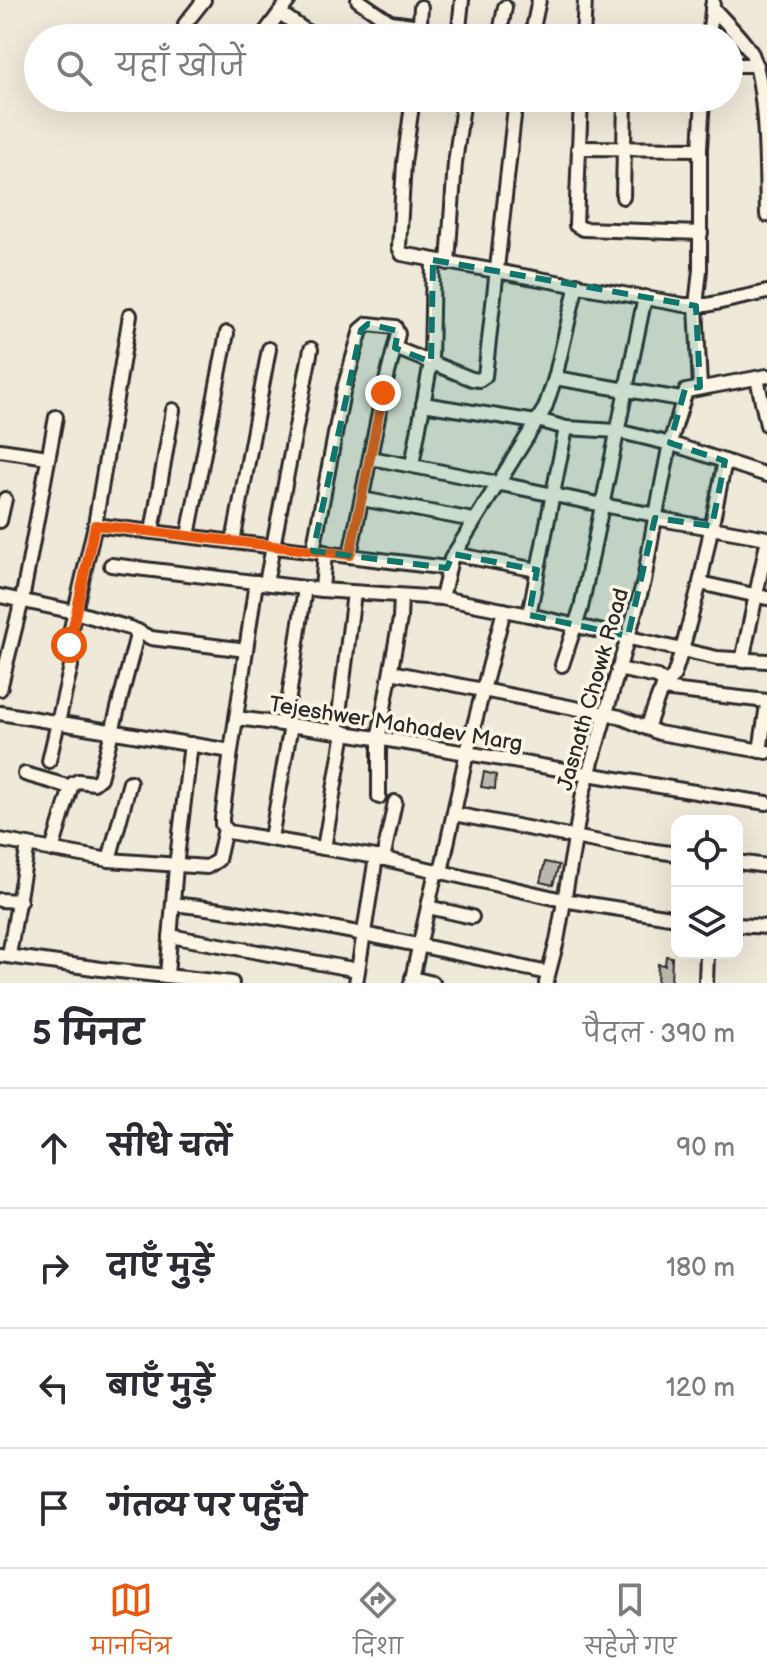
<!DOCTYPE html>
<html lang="hi">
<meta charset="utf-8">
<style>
body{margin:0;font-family:"Balsamiq Sans","Playpen Sans Deva",sans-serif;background:#f7f7f7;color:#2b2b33}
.controls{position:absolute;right:24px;bottom:24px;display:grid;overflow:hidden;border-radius:16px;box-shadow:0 8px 32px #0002}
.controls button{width:72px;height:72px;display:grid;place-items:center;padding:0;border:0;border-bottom:2px solid #e1e1e2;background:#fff;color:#2b2b33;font:40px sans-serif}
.stop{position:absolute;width:24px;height:24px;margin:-18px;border:6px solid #ea580c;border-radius:50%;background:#fff}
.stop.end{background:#ea580c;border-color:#fff;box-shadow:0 2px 8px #0008}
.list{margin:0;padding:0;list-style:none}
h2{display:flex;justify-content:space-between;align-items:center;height:104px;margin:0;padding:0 32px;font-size:34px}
h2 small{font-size:26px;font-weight:400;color:#7c7c81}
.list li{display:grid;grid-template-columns:52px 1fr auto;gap:24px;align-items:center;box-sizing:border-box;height:120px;padding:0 32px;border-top:2px solid #e1e1e2}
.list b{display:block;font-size:30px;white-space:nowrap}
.list em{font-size:26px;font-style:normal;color:#7c7c81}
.icon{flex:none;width:44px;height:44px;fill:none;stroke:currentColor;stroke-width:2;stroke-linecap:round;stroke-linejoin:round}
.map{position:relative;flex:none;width:767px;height:983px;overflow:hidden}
.search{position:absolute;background:#fff;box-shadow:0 8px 32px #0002;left:24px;right:24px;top:24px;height:88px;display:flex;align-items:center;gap:20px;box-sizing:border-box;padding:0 28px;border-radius:44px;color:#7c7c81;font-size:30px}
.sheet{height:584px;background:#fff}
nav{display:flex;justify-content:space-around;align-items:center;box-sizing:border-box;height:112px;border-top:2px solid #e1e1e2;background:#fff;font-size:22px;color:#7c7c81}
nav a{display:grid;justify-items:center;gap:4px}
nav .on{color:#ea580c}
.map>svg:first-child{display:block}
.building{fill:#bcb7ac;stroke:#2b2b2b;stroke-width:2}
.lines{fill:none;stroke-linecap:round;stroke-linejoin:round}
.minor-casing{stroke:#2b2b2b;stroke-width:18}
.minor{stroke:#fcf5e5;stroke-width:12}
.route{stroke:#ea580c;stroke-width:10}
.marked{fill:#0f766e;fill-opacity:0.2;stroke:#0f766e;stroke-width:6;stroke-dasharray:16 10;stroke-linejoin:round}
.labels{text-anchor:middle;stroke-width:7;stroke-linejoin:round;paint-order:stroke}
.street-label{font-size:22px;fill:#2b2b2b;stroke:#fcf5e5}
</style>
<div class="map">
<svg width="767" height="983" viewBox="0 0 767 983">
<rect width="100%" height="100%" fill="#efe9da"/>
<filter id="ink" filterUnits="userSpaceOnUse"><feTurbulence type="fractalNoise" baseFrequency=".0125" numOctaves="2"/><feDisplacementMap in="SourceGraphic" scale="16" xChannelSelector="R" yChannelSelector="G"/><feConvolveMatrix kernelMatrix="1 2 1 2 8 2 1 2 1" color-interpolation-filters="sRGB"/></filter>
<g filter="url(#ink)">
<g class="building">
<path d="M484,772L496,775L495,789L481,787Z"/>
<path d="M545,862L559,865L553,885L540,882Z"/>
<path d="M666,956L672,957L671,983H657L658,964L665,965Z"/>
</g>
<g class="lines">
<defs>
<g id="minor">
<path d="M358,0L390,22L420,26"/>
<path d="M712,7C725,22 742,37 752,54C767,89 766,174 767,215"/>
<path d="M280,13L316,38"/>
<path d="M185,24L204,0"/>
<path d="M261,38L289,0"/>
<path d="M419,38L421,7"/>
<path d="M458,38L462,0"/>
<path d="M499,38L505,7"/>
<path d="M531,38L539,0"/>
<path d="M583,38L585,0"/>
<path d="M709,38L713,1"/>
<path d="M729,65H757"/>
<path d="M413,98L404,163L399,247L402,254L684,305H707L767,292"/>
<path d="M581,98L576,225L583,229L701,233"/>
<path d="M578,148L700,149"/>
<path d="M623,197L625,98"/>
<path d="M448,263L455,163L464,98"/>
<path d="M395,348L472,379L479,380L485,376L516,98"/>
<path d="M555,378L681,399"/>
<path d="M757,378L767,425"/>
<path d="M700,387L696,306L700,270V149L703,98"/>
<path d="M423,404L536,422"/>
<path d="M538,420L566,428L617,431L675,445L767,475"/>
<path d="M0,450L48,457"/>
<path d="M370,458C466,475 560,498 656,515L670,443L686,391L767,376"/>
<path d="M412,465L431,362L433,260"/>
<path d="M362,499L473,520"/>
<path d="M0,521L5,499"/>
<path d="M95,525L447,568"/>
<path d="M152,532L173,410"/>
<path d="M188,536L227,333"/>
<path d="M233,542L269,349"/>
<path d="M313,551L343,392L361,330L368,324L395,327L398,334L383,393L350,555"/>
<path d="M454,554L537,570"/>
<path d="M111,565L322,590L442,598L529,615L717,658L767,661"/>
<path d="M266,583L311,349"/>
<path d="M700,583L767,598"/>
<path d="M322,590L325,552"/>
<path d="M0,596L75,612L133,629L151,638L246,650"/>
<path d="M442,598L451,559L545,408L555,378L577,284"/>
<path d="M529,615L566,428"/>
<path d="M742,661L767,543"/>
<path d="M562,665L581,608L645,297"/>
<path d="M618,669L657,677L667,684"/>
<path d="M391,672L620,717L659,733L767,752"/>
<path d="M0,689L22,600L56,417"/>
<path d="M662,689L767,701"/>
<path d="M0,713L231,751L236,718C414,740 589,777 767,803"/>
<path d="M236,718L256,582"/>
<path d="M285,724L305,588"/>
<path d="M647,728L659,695L674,675L682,650L700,583L725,461"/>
<path d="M337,730L354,593"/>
<path d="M231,751L222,818V825L229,832L376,857L563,900L677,918"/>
<path d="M760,751L767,705"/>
<path d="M49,761L71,666L69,637L95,525L130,315"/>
<path d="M25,774L70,787"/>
<path d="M379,797V736L400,619L401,596"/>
<path d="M454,814L626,847L677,854"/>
<path d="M271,838L291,725"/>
<path d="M0,840L109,860L207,867L218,860L225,829"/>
<path d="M324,848L344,732"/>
<path d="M52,850L72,784L78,781L94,783L100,778L138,631"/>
<path d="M383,859L395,802"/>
<path d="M109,860L130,782"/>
<path d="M737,862L767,866"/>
<path d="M441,872L467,752L504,610"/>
<path d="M0,900L20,901"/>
<path d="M173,904C300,918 424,946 548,973"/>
<path d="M428,907L472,917"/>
<path d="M737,925L767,927"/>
<path d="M170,936L358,970"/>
<path d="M0,955L101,969L232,983"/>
<path d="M9,955L28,845"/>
<path d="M167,975L176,866L191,744"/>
<path d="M412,978L433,983"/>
<path d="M356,983L376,857"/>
<path d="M411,983L436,871"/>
<path d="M546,983L557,941L583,793L644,581L655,518L767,538"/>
<path d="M706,983L707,953"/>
</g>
</defs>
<use href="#minor" class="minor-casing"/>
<use href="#minor" class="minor"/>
</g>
</g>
<g class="lines" filter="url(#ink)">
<path class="route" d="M69,645L95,525L350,555L383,393"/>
</g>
<path class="marked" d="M433,260L696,306L700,387L685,389L670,443L725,461L712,526L655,518L628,636L529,615L537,570L453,554L447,568L313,551L361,330L368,324L398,331L395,348L431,362Z"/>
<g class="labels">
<g class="street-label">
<text transform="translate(592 689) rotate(-74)" y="8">Jasnath Chowk Road</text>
<text transform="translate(396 723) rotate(9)" y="8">Tejeshwer Mahadev Marg</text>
</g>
</g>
</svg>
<div class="controls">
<button><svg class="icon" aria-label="locate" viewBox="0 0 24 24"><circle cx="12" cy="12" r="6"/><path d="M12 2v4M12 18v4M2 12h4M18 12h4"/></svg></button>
<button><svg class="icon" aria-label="layers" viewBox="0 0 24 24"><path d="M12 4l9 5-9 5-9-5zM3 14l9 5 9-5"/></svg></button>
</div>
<div class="stop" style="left:69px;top:645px"></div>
<div class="stop end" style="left:383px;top:393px"></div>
<div class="search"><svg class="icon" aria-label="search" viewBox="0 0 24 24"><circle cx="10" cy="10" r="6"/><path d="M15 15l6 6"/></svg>यहाँ खोजें</div>
</div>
<section class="sheet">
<h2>5 मिनट<small>पैदल · 390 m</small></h2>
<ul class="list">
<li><svg class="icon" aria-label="ahead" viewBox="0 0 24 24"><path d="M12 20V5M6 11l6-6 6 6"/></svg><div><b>सीधे चलें</b></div><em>90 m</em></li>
<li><svg class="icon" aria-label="right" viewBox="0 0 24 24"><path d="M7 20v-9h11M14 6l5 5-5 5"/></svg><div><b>दाएँ मुड़ें</b></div><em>180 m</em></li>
<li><svg class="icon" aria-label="left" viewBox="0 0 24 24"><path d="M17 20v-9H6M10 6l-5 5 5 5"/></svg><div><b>बाएँ मुड़ें</b></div><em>120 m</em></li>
<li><svg class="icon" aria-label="arrive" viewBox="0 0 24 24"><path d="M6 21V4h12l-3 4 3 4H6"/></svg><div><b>गंतव्य पर पहुँचे</b></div></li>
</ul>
</section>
<nav>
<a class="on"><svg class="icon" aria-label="map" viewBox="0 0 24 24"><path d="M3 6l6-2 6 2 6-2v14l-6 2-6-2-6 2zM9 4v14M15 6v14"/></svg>मानचित्र</a>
<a><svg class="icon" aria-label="directions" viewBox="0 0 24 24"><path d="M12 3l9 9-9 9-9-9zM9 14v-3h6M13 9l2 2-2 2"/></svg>दिशा</a>
<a><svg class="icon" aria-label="saved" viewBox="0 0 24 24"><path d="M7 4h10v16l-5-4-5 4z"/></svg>सहेजे गए</a>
</nav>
